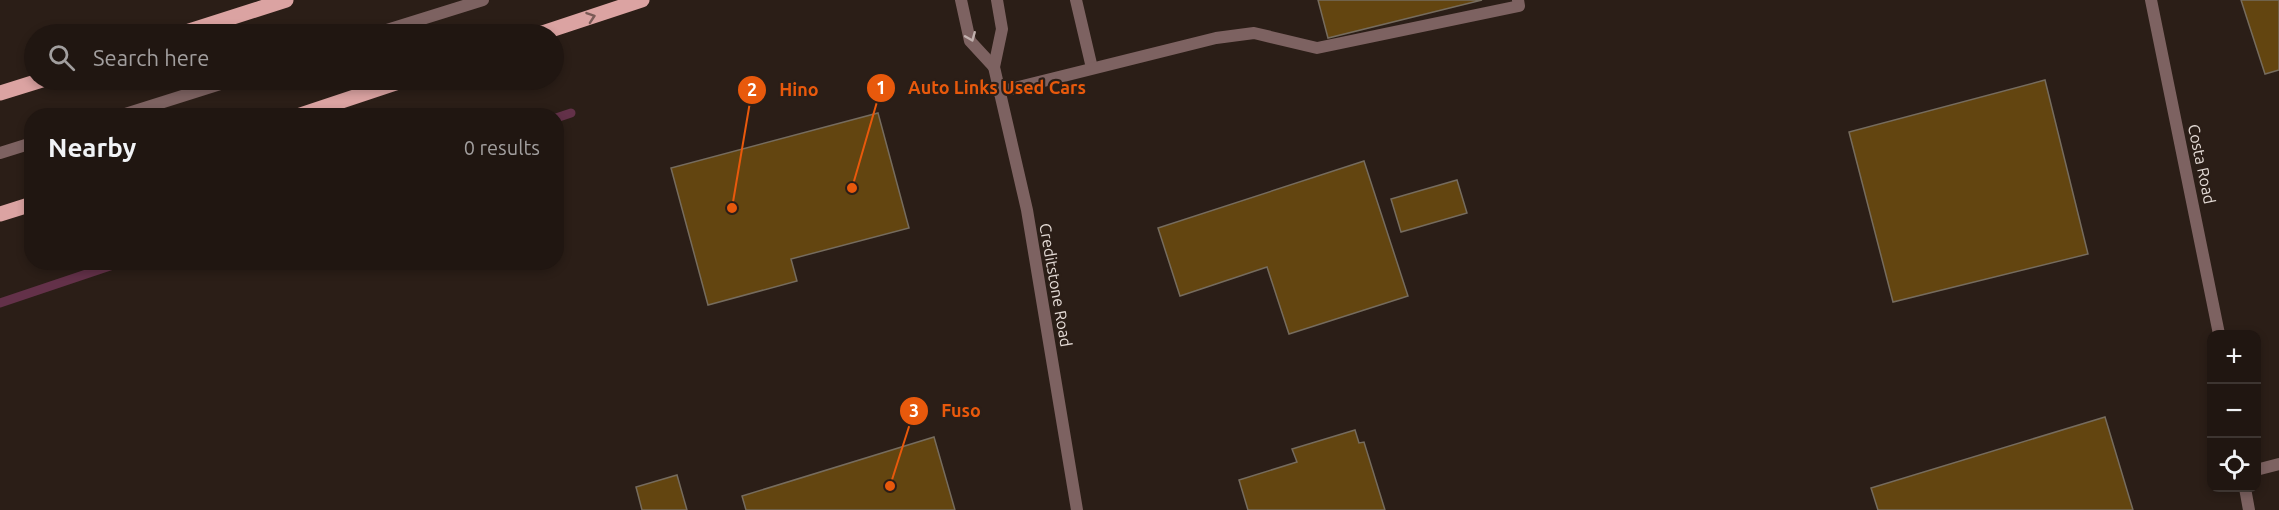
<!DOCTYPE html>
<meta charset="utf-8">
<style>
body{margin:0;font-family:Ubuntu,sans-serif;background:#2d231f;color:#f1f3f6}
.controls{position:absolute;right:18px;bottom:18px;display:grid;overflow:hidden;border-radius:12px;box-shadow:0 3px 9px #0003}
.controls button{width:54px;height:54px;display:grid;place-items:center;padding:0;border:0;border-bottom:2px solid #3d3531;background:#201611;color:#f1f3f6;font:30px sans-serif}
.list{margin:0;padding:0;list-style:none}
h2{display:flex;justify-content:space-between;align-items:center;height:78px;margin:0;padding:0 24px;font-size:26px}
h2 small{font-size:20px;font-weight:400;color:#a29f9f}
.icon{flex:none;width:33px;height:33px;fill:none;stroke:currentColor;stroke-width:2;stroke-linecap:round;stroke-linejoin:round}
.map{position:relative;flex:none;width:2279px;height:510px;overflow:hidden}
.search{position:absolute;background:#201611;box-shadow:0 3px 9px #0003;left:24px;top:24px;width:540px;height:66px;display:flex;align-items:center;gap:15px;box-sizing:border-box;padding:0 21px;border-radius:33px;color:#a29f9f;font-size:22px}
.panel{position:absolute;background:#201611;box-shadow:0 3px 9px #0003;left:24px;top:108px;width:540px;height:162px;border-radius:24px}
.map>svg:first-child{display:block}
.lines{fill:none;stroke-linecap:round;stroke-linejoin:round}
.stream{stroke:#633149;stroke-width:9}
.building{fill:#634510;stroke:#766c5e;stroke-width:1.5}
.service{stroke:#7d6261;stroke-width:12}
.minor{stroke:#7d6261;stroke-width:12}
.tertiary{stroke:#7d6261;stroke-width:12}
.primary{stroke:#dba3a2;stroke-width:15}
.oneway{stroke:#7a5a56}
.oneway2{stroke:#c1b1ae}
.labels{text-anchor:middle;stroke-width:4.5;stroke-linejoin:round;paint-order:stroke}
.street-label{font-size:16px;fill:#e5dcd7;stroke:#2b1e17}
.leader{fill:none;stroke:#e8590c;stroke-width:2}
.callout-dot{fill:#e8590c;stroke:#2b1e17;stroke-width:2}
.mark-label{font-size:18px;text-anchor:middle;font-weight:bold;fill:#fff}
.callout-label{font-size:18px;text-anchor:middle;font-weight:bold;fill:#e8590c;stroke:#2b1e17;stroke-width:4.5;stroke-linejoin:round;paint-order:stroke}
</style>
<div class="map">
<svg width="2279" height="510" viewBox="0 0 2279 510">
<rect width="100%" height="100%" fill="#2b1e17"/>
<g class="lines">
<g class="stream">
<path d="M556,118L571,113"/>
<path d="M0,303L122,262"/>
</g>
</g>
<g class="building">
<path d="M1318,0H1482L1328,38Z"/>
<path d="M2241,0H2279V70L2265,74Z"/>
<path d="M2045,80L2088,254L1893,302L1849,132Z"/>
<path d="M878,113L909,228L791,259L797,281L708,305L671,168Z"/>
<path d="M1364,161L1408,296L1289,334L1267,267L1180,296L1158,228Z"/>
<path d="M1457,180L1467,213L1401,232L1391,199Z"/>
<path d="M2105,417L2133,510H1878L1871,488Z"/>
<path d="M1355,430L1359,443L1364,442L1385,510H1248L1239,480L1297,462L1292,449Z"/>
<path d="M934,437L955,510H746L742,496Z"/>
<path d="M677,475L687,510H642L636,487Z"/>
</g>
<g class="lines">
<g class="service">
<path d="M1076,0L1092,68"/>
<path d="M374,34L483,0"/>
<path d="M999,92L1216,38L1254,33L1317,48L1519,6L1518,0"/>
<path d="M119,116L233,80"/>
<path d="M0,153L32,143"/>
</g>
<g class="minor">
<path d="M2151,0L2219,334"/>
<path d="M2256,470L2279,464"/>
<path d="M2245,488L2249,510"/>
</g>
<g class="tertiary">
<path d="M961,0L970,41L994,67"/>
<path d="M997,0L1002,29L994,67L1027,210L1077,510"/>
</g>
<g class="primary">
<path d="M180,34L286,0"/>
<path d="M539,34L642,0"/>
<path d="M0,93L42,80"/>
<path d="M297,116L405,80"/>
<path d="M0,214L32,204"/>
</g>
</g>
<defs><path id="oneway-chevron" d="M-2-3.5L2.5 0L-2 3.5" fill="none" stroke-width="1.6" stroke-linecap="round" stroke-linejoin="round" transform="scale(1.5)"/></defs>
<use class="oneway" href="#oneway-chevron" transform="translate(591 17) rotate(-19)"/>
<use class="oneway2" href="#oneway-chevron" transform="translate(971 37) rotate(68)"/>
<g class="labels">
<g class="street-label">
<text transform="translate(2202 164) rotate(78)" y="6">Costa Road</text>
<text transform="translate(1056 285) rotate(80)" y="6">Creditstone Road</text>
</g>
</g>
<path class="leader" d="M852 188L881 88M732 208L752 90M890 486L914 411"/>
<g class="callout-dot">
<circle cx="852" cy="188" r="6"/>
<circle cx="732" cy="208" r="6"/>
<circle cx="890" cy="486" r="6"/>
<circle cx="881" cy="88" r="15"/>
<circle cx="752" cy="90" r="15"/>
<circle cx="914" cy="411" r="15"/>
</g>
<g class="mark-label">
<text x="881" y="94">1</text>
<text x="752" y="96">2</text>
<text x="914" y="417">3</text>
</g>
<g class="callout-label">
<text x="997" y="94">Auto Links Used Cars</text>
<text x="799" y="96">Hino</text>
<text x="961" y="417">Fuso</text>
</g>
</svg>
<div class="controls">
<button>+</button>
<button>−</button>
<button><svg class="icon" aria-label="locate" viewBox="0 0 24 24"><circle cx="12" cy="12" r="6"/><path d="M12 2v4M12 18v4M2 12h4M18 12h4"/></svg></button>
</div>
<div class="search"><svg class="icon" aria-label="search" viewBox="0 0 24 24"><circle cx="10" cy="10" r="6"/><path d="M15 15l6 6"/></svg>Search here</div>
<section class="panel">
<h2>Nearby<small>0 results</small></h2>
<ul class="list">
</ul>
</section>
</div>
